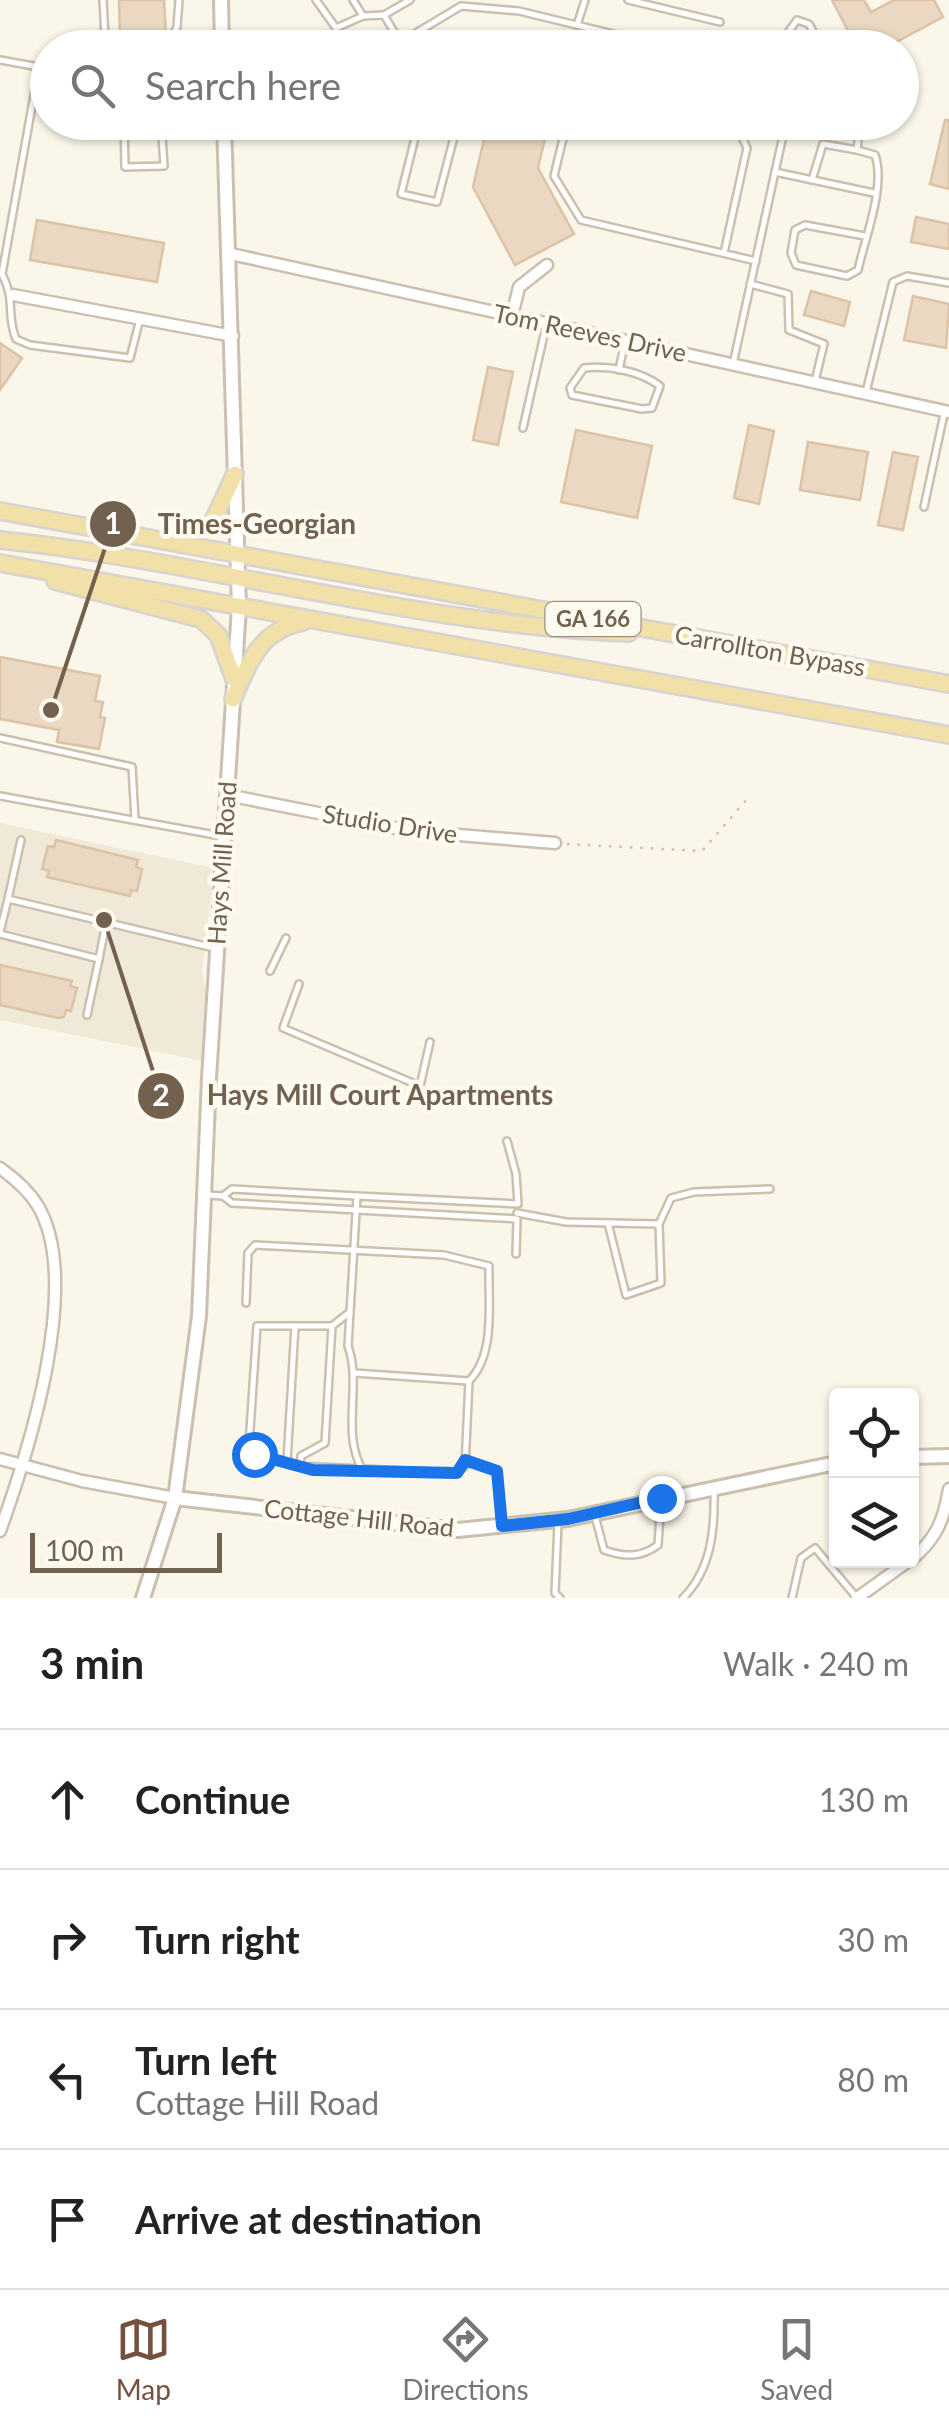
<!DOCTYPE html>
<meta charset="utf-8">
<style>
body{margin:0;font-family:Lato,sans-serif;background:#f2f2f2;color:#222}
.controls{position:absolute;right:30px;bottom:30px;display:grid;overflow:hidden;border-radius:10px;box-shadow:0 2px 8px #0004}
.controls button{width:90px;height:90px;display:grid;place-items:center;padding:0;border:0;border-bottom:2px solid #e0e0e0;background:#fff;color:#222;font:50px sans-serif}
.scale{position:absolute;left:30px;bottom:25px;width:192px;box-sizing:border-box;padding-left:10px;border:5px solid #72614f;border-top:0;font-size:28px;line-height:35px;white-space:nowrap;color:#72614f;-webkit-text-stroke:8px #fdfaef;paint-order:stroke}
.stop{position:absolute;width:30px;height:30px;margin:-22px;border:8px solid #1a73e8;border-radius:50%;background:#fff}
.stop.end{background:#1a73e8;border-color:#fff;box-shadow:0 2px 10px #0008}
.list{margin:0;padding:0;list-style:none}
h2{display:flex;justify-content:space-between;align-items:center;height:130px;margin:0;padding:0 40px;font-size:42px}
h2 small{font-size:32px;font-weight:400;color:#767676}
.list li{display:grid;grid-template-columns:65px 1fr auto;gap:30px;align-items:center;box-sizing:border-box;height:140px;padding:0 40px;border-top:2px solid #e0e0e0}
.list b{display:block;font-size:38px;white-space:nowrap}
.list p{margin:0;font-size:32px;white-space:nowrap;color:#767676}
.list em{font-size:32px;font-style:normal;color:#767676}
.icon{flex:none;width:55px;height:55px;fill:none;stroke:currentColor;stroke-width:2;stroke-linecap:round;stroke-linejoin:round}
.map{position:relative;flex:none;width:949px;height:1598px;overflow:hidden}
.search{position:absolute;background:#fff;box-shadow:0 2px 8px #0004;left:30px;right:30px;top:30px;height:110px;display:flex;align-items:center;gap:25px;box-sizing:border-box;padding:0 35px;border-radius:55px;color:#767676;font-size:38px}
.sheet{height:690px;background:#fff}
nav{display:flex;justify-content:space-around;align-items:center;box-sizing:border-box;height:140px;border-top:2px solid #e0e0e0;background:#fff;font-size:28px;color:#767676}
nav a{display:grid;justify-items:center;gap:5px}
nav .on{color:#73513c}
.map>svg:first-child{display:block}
.residential{fill:#f1e9d8}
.building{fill:#ead8c2;stroke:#ddc3a6;stroke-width:2.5}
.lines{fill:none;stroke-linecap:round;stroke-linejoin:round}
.service-casing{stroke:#cbc0b0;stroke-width:10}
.minor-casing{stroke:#cbc0b0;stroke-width:15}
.tertiary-casing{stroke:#cbc0b0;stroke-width:18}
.primary-casing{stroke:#d8d3ce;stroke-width:20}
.path{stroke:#d1bea7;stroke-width:2.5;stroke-dasharray:2.5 8;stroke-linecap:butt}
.service{stroke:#fff;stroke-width:5}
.minor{stroke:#fff;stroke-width:10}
.tertiary{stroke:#fff;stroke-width:12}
.primary{stroke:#f1e1a9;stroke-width:15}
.route{stroke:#1a73e8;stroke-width:12}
.labels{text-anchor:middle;stroke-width:9;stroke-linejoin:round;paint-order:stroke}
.shield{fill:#fdfaef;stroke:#9c8f7f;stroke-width:2.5}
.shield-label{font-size:22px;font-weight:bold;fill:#72614f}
.street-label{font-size:25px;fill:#72614f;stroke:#fdfaef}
.leader{fill:none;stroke:#72614f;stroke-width:4}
.callout-dot{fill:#72614f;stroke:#fdfaef;stroke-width:4}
.mark-label{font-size:30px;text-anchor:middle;font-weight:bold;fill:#fff}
.callout-label{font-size:28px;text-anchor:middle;font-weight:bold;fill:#72614f;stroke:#fdfaef;stroke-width:9;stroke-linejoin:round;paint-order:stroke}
</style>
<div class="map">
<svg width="949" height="1598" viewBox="0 0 949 1598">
<rect width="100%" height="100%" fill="#faf6e9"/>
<path class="residential" d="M0,823L214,868L202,971L208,1002L204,1061L0,1020Z"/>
<g class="building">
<path d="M119,0H164L166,33L120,35Z"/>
<path d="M832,0H864L871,12L894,0H934L943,17L885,48H857Z"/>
<path d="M945,120H949V189L930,184Z"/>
<path d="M488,122H549L538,168L574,234L515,265L473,187Z"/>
<path d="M916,217L949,224V249L911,242Z"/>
<path d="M37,220L164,243L157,282L30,260Z"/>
<path d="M811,291L850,302L844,326L804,315Z"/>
<path d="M913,296L949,304L946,348L904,340Z"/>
<path d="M0,343L22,358L0,390Z"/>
<path d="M488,367L513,372L498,445L473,440Z"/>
<path d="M749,425L774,431L759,504L734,498Z"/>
<path d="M576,430L652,446L637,518L561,502Z"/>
<path d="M808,442L868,452L860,500L800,490Z"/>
<path d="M893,452L918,457L903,530L878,525Z"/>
<path d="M0,657L100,676L95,701L103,702L100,717L105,718L99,749L57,742L59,730L0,719Z"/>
<path d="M56,840L138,860L136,867L142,869L137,891L131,890L130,896L47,877L49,871L42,869L48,846L54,847Z"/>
<path d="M0,965L72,981L70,986L77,988L71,1011L66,1010L64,1017L58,1018L0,1005Z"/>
</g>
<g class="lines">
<defs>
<g id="service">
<path d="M103,0L105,37L114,48"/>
<path d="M316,0L336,28L363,16L353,0"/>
<path d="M628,0L720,22"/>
<path d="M363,16L384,15"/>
<path d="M577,25L585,0"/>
<path d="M419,31L429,48"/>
<path d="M400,42L384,15L410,0"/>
<path d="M166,48L177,27L179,0"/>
<path d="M391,48L461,6L519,11L671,48"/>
<path d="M455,48L462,44L477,48"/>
<path d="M777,48L797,20L809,24L822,48"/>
<path d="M0,60L39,67L2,274C16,301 6,315 16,339L30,345L130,358L140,319"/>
<path d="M124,122L125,167L164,166L161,122"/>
<path d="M419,122L401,194L437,202L458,122"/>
<path d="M567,122L554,176L581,220L756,261"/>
<path d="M860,122L857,150L875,155C886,186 865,238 858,270L847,276L796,265L791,253L795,230L805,225L865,236"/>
<path d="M775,172L874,193"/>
<path d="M812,180L823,144L857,150"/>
<path d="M724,253L747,148L735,122"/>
<path d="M750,284L788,294L789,330L824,344L815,381"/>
<path d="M733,364L786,122"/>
<path d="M584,368C609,365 640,371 660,386L652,408L642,409L572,395L570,388Z"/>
<path d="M619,370L625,341"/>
<path d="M866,392L893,282L907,276L949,283"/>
<path d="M523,428L546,326"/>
<path d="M924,507L944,414"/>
<path d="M0,738L132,767L135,820"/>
<path d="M0,796L221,836"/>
<path d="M21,840L8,899L214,948"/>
<path d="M0,932L8,899"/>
<path d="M0,934L99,959L87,1015"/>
<path d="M99,959L106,923"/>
<path d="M270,971L286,938"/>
<path d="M299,984L283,1028L420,1086L430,1042"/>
<path d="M208,1195L223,1196L232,1203L517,1219L516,1254"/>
<path d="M223,1196L232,1189L357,1196L348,1346C362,1385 341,1432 362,1469L457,1473L465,1466L469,1381"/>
<path d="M357,1196L518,1204L516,1174L507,1141"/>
<path d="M517,1213L566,1222L658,1224"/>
<path d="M608,1223L626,1295L661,1283L659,1224L671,1198L694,1192L770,1189"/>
<path d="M246,1303L248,1253L255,1245L444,1255L489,1266C488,1303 496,1354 469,1381L355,1373"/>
<path d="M350,1312L332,1326L325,1443L301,1456L300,1466L362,1469"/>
<path d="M465,1460L497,1471L501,1524"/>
<path d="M287,1462L295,1326"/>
<path d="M300,1466L255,1454L249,1445L257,1326H332"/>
<path d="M595,1516L604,1550C624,1557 641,1558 658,1545L661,1499"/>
<path d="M558,1523L555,1593L560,1598"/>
<path d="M683,1598C712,1569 715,1528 714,1489"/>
<path d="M792,1598L801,1558L815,1548L857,1598"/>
</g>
<g id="minor">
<path d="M231,254L949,412"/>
<path d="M13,295L233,336"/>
<path d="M512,316L519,287L547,265"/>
<path d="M227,795L410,831L555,843"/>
<path d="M0,1168C14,1178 29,1191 38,1206C83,1283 28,1453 0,1531"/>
<path d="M0,1459L82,1481L175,1498"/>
<path d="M912,1559C936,1539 944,1520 949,1489"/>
<path d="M857,1598L910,1560"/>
</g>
<g id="tertiary">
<path d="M221,0L222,48"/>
<path d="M912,1457L949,1456"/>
<path d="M175,1498L458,1530L568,1519L836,1463"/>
<path d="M143,1598L175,1498L199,1316L209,1078L239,607L224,122"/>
</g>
<g id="primary">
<path d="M0,511L949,684"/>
<path d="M174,539L212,523L235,474"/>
<path d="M0,540C211,562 416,625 629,633"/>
<path d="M0,563L949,735"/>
<path d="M55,581L201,619L218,635L234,679"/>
<path d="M233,699C250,661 259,631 303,622"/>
</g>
</defs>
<use href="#service" class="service-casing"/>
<use href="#minor" class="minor-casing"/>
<use href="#tertiary" class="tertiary-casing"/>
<use href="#primary" class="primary-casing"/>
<path class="path" d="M567,844L702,851L749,797"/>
<use href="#service" class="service"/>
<use href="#minor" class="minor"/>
<use href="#tertiary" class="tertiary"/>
<use href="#primary" class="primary"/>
</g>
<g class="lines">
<path class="route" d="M254,1454L313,1470L457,1473L465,1460L497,1471L502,1526L568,1519L661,1498"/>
</g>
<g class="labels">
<rect class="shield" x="545.5" y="602" width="95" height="34" rx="8"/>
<g class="shield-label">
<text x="593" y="627">GA 166</text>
</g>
<g class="street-label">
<text transform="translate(590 333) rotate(12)" y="9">Tom Reeves Drive</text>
<text transform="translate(770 651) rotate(10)" y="9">Carrollton Bypass</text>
<text transform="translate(390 824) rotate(9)" y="9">Studio Drive</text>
<text transform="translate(222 863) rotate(-86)" y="9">Hays Mill Road</text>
<text transform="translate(359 1518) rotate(6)" y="9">Cottage Hill Road</text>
</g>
</g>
<path class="leader" d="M51 710L113 524M104 920L161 1096"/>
<g class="callout-dot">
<circle cx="51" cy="710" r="10"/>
<circle cx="104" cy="920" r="10"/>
<circle cx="113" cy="524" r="25"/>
<circle cx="161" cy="1096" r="25"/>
</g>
<g class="mark-label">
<text x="113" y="534">1</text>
<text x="161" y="1106">2</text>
</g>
<g class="callout-label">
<text x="257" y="534">Times-Georgian</text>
<text x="380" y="1105">Hays Mill Court Apartments</text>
</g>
</svg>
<div class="controls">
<button><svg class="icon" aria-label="locate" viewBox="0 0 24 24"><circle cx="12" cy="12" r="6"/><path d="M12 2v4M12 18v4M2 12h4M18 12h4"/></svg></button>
<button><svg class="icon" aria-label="layers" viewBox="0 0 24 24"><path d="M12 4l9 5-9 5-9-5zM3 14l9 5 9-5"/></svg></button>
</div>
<div class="scale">100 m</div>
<div class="stop" style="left:254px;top:1454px"></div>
<div class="stop end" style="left:661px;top:1498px"></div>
<div class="search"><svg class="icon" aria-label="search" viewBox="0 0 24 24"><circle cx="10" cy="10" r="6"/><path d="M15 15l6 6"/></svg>Search here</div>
</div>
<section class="sheet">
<h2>3 min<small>Walk · 240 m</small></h2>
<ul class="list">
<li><svg class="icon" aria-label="ahead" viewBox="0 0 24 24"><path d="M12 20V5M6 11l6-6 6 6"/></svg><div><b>Continue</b></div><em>130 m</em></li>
<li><svg class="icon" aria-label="right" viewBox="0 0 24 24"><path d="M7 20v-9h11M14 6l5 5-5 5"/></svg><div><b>Turn right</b></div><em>30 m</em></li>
<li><svg class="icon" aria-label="left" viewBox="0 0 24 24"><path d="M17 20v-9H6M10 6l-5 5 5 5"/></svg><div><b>Turn left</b><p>Cottage Hill Road</p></div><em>80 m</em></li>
<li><svg class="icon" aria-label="arrive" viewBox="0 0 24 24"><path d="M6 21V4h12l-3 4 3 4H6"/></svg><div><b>Arrive at destination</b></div></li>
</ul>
</section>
<nav>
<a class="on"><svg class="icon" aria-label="map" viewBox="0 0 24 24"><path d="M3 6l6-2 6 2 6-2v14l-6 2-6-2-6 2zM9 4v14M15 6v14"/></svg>Map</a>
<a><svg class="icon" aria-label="directions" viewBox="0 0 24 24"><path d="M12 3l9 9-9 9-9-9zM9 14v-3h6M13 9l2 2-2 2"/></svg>Directions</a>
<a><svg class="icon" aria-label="saved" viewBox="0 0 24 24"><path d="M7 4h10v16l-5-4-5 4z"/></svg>Saved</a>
</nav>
